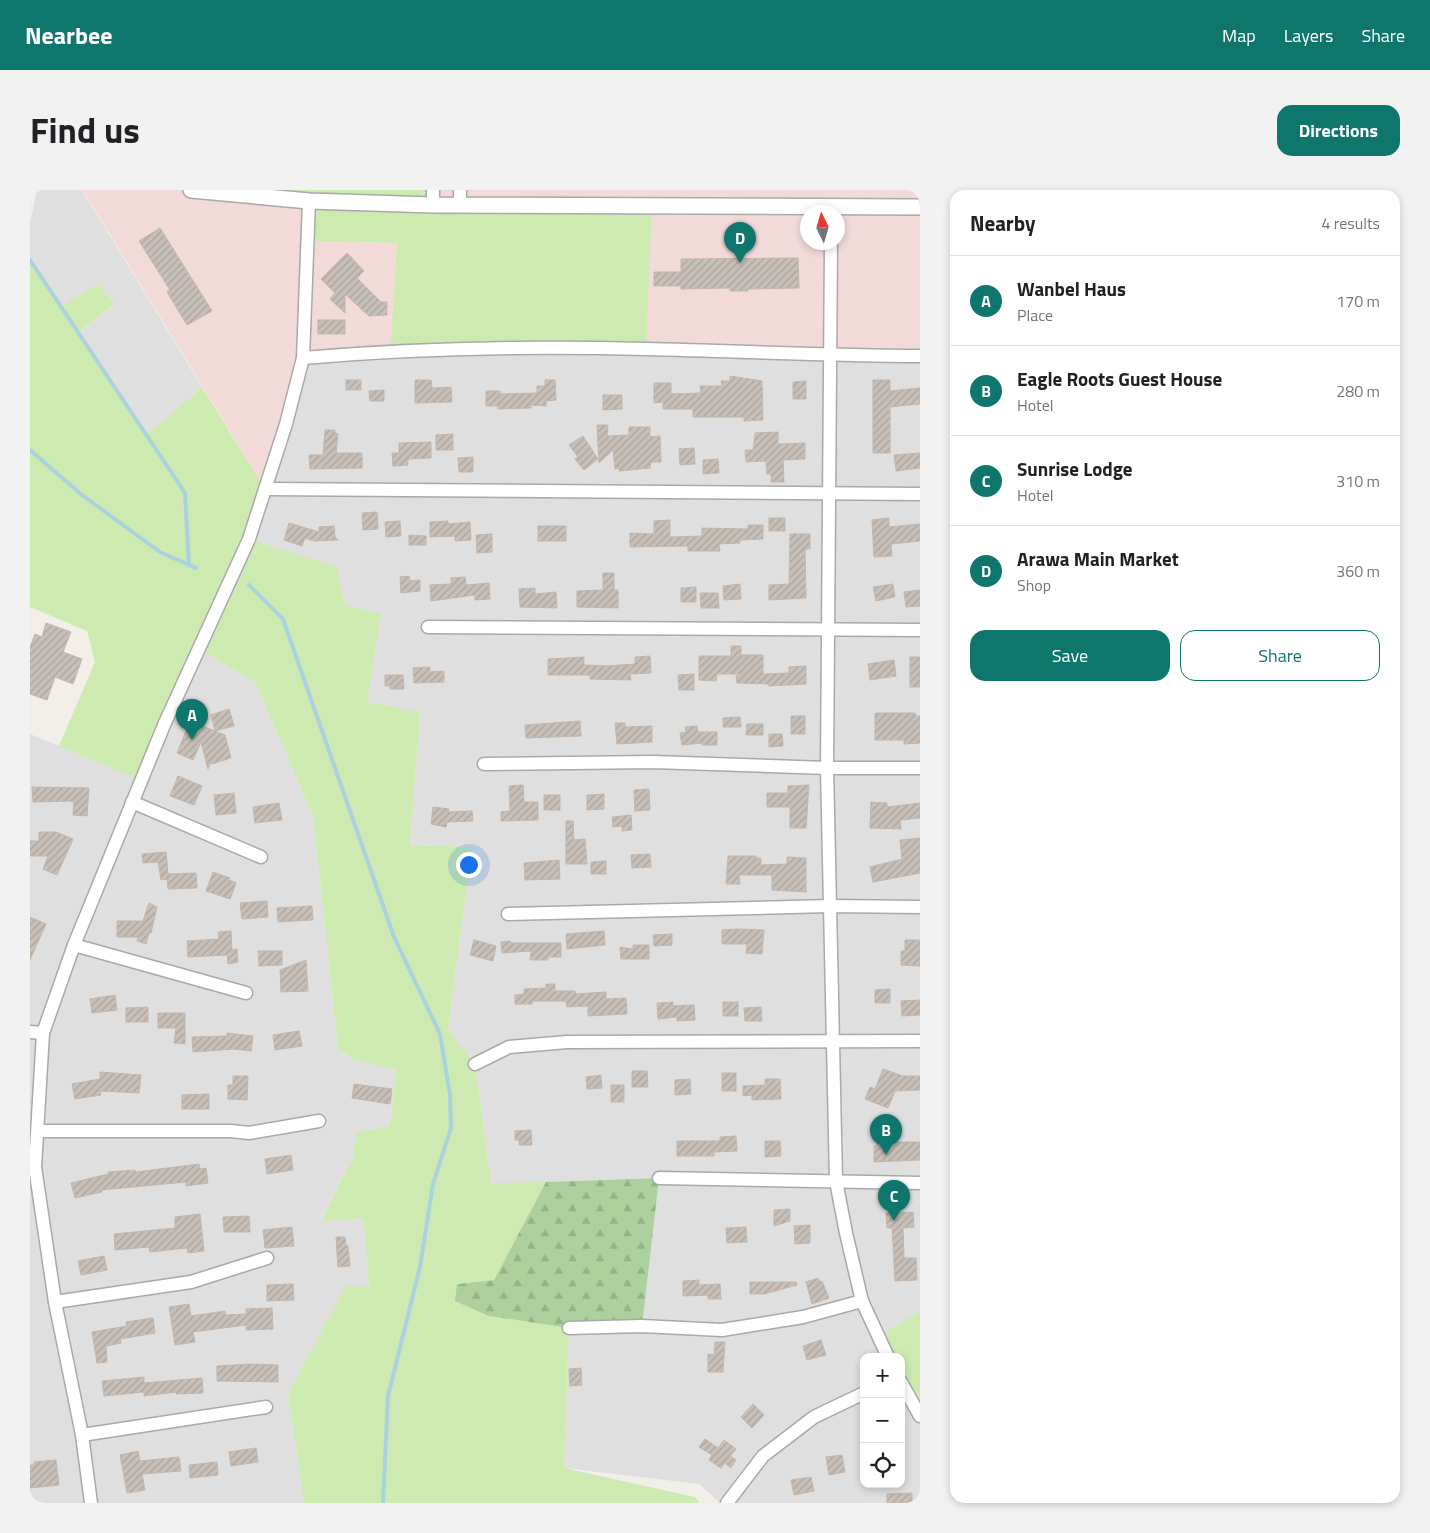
<!DOCTYPE html>
<meta charset="utf-8">
<style>
body{margin:0;font-family:"Titillium Web",sans-serif;background:#f2f2f2;color:#202124}
.controls{position:absolute;right:15px;bottom:15px;display:grid;overflow:hidden;border-radius:10px;box-shadow:0 2px 8px #0003}
.controls button{width:45px;height:45px;display:grid;place-items:center;padding:0;border:0;border-bottom:1px solid #e0e0e0;background:#fff;color:#202124;font:25px sans-serif}
.compass{position:absolute;left:770px;top:15px;width:45px;height:45px;border-radius:50%;background:#fff;box-shadow:0 2px 8px #0003;rotate:355deg}
.you{position:absolute;left:438px;top:674px;width:18px;height:18px;margin:-12px;border:4px solid #fff;border-radius:50%;background:#1a73e8;box-shadow:0 0 0 8px #1a73e833}
.badge{display:grid;place-items:center;width:32px;height:32px;border-radius:50%;background:#0f766e;color:#fff;font-size:16px;font-weight:700}
.pin{position:absolute;translate:-50% -41px;filter:drop-shadow(0 1px 2px #0008)}
.pin::after{content:'';position:absolute;top:26px;width:18px;height:15px;background:inherit;clip-path:polygon(0 0,100% 0,50% 100%)}
.list{margin:0;padding:0;list-style:none}
h2{display:flex;justify-content:space-between;align-items:center;height:65px;margin:0;padding:0 20px;font-size:21px}
h2 small{font-size:16px;font-weight:400;color:#757577}
.list li{display:grid;grid-template-columns:32px 1fr auto;gap:15px;align-items:center;box-sizing:border-box;height:90px;padding:0 20px;border-top:1px solid #e0e0e0}
.list b{display:block;font-size:19px;white-space:nowrap}
.list p{margin:0;font-size:16px;white-space:nowrap;color:#757577}
.list em{font-size:16px;font-style:normal;color:#757577}
.actions{display:flex;gap:10px;padding:15px 20px}
.actions a{flex:1;padding:11px 0;border:1px solid #0f766e;border-radius:15px;text-align:center;font-size:18px;color:#0f766e}
.actions .main{background:#0f766e;color:#fff}
.icon{flex:none;width:28px;height:28px;fill:none;stroke:currentColor;stroke-width:2;stroke-linecap:round;stroke-linejoin:round}
.map{position:relative;flex:none;width:890px;height:1313px;overflow:hidden;border-radius:15px}
header{display:flex;align-items:center;gap:30px;box-sizing:border-box;height:70px;padding:0 25px;background:#0f766e;color:#fff}
header strong{font-size:24px}
nav{display:flex;gap:28px;margin-inline-start:auto;font-size:18px}
.intro{display:flex;align-items:center;justify-content:space-between;box-sizing:border-box;height:120px;padding:0 30px}
h1{margin:0;font-size:35px}
.button{padding:12px 22px;border-radius:15px;background:#0f766e;color:#fff;font-size:18px;font-weight:700}
main{display:flex;gap:30px;padding:0 30px}
aside{flex:1;background:#fff;border-radius:15px;box-shadow:0 2px 8px #0003}
.map>svg:first-child{display:block}
.residential{fill:#e0dfdf}
.commercial{fill:#f2dad9;fill-rule:evenodd}
.grass{fill:#cdebb0}
.forest{fill:url(#forest-firs)}
.lines{fill:none;stroke-linecap:round;stroke-linejoin:round}
.stream{stroke:#aad3df;stroke-width:4}
.building{fill:url(#building-hatch);stroke:#c4b6ab}
.minor-casing{stroke:#a9a9a9;stroke-width:15}
.tertiary-casing{stroke:#a9a9a9;stroke-width:18}
.minor{stroke:#fff;stroke-width:12}
.tertiary{stroke:#fff;stroke-width:15}
</style>
<header>
<strong>Nearbee</strong>
<nav><a>Map</a><a>Layers</a><a>Share</a></nav>
</header>
<div class="intro"><h1>Find us</h1><a class="button">Directions</a></div>
<main>
<div class="map">
<svg width="890" height="1313" viewBox="0 0 890 1313">
<defs>
<pattern id="forest-firs" width="22" height="20" patternUnits="userSpaceOnUse" patternTransform="scale(1.25)"><rect width="22" height="20" fill="#add19e"/><path d="M5 1l3.5 6h-7zM16 11l3.5 6h-7z" fill="#95b388"/></pattern>
<pattern id="building-hatch" width="6" height="6" patternUnits="userSpaceOnUse" patternTransform="scale(1.25)"><rect width="6" height="6" fill="#c7bfb8"/><path d="M-1 1l2-2M0 6l6-6M5 7l2-2" fill="none" stroke="#aba49e"/></pattern>
</defs>
<rect width="100%" height="100%" fill="#f2efe9"/>
<g class="residential">
<path d="M7,0H52L172,197L116,245L48,142L84,115L67,94L31,117L0,70V33Z"/>
<path d="M360,160L890,166V1121L849,1147L858,1167H834V1294H871V1192L890,1226V1313H690L669,1294L534,1278L539,1138L628,988L461,994L445,874L418,839L442,657L380,655L390,523L337,512L315,415L219,349L273,168Z"/>
<path d="M168,459L225,492L283,626L308,858L322,869L366,879L360,936L326,942L323,968L291,1030L333,1028L339,1097L258,1204L274,1313H0V544L111,589Z"/>
</g>
<g class="commercial">
<path d="M53,0H161L279,11V51L367,53L360,160L273,168L235,299Z"/>
<path d="M403,0H890V166L616,159L403,15ZM778,22H808V52H778Z"/>
</g>
<g class="grass">
<path d="M161,0H403V15L622,17L616,159L360,160L367,53L278,51V11Z"/>
<path d="M0,70L31,116L67,94L85,114L48,142L116,245L172,197L235,299L219,349L306,377L315,415L351,424L337,512L390,522L380,655L442,657L418,839L445,874L461,993L516,992L464,1090L427,1094L459,1126L539,1138L534,1278L665,1307L669,1313H274L258,1204L316,1096L339,1097L333,1028L291,1031L323,968L326,942L360,936L366,880L322,869L308,858L283,626L225,492L168,459L111,590L29,556L65,472L57,441L0,417Z"/>
<path d="M890,1121V1226L871,1192V1167H858L848,1147Z"/>
</g>
<path class="forest" d="M629,988L612,1136L539,1138L459,1126L425,1111L427,1094L464,1090L516,992Z"/>
<g class="lines">
<g class="stream">
<path d="M0,70L155,303L159,375"/>
<path d="M0,260L52,305L130,362L166,378"/>
<path d="M219,395L253,429L364,747L410,844L420,905L421,938L403,994L390,1077L358,1206L353,1313"/>
</g>
</g>
<g class="building">
<path d="M130,38L182,121L157,135L137,102L140,100L109,51Z"/>
<path d="M317,63L334,81L327,88L351,112H357V125L339,126L315,104V123L300,109L305,103L291,89Z"/>
<path d="M768,68L769,98L718,99V101H700V98L651,99V96H624V82H651V69Z"/>
<rect x="288" y="130" width="27" height="14"/>
<path d="M700,186L732,191L733,230L714,231V227H663V219H633V212L624,213V193H641V204L671,203L670,196H692L691,191H700Z"/>
<rect x="316" y="190" width="15" height="10"/>
<path d="M385,190H401L402,198L421,197L422,212L385,213Z"/>
<path d="M515,190H525L526,210L516,211V216L501,215V218L468,219V216H456V201H470V204L507,203V196H515Z"/>
<path d="M843,190H860V201L890,198V214L860,217V263H843Z"/>
<path d="M776,191V209H763V192Z"/>
<path d="M354,200V211H340L339,201Z"/>
<path d="M573,205H592V219L573,220Z"/>
<path d="M567,235H578L577,246L599,245V237H620V247L630,246L631,272H621L620,278L589,281V278L585,279L583,260L569,273Z"/>
<path d="M295,240H305V243L308,244L306,263H332V278L280,279L279,265H293Z"/>
<path d="M748,242V254L775,253V269L753,270L754,292H741V284H737L736,271L716,272L715,260H723L725,243Z"/>
<path d="M423,244V260H406V245Z"/>
<path d="M553,246L568,269L554,280L545,269L548,267L539,255Z"/>
<path d="M401,252V268L378,269V275L363,276L362,263H369V253Z"/>
<path d="M664,258L665,274L650,275L649,259Z"/>
<path d="M890,263V278L866,281L864,265Z"/>
<path d="M443,267V282H429L428,268Z"/>
<path d="M688,269L689,283L673,284V270Z"/>
<path d="M347,322L348,339L333,340L332,323Z"/>
<rect x="739" y="328" width="16" height="13"/>
<path d="M859,328V337L890,334V351L861,354L862,366L844,367L842,330Z"/>
<path d="M640,330V347L672,346V338L718,339V335H733V349L710,350V353L689,354L690,361H658V356L600,357V343L624,344V331Z"/>
<path d="M370,331L371,346L356,347L355,332Z"/>
<path d="M418,331V334L440,332L441,350L425,351V346L400,347V332Z"/>
<path d="M259,333L289,342V337L304,336L305,347L308,350L284,351L275,348L272,356L254,350Z"/>
<rect x="508" y="336" width="28" height="15"/>
<path d="M462,344V362L447,363L446,345Z"/>
<path d="M760,344H780V359H775L776,408L739,410V395L759,394Z"/>
<path d="M379,345L396,346V355H379Z"/>
<path d="M573,383H584V400H588V418L547,417V401L573,400Z"/>
<path d="M379,386L380,391L390,390V401L371,403L370,387Z"/>
<path d="M435,387L436,395L459,393L460,409L445,410V405L401,411L400,395L421,394V388Z"/>
<path d="M710,394L711,409L694,410L693,396Z"/>
<path d="M863,394L865,407L846,411L843,397Z"/>
<path d="M666,397V412H651V398Z"/>
<path d="M505,398V404L526,402L527,418L490,417L489,399Z"/>
<path d="M890,400V416L876,417L874,402Z"/>
<path d="M670,403H688L689,418H671Z"/>
<path d="M16,433L41,442L33,462L52,469L43,494L25,487L17,510L0,504V457L5,444L12,447Z"/>
<path d="M701,456H711V465H733V484L759,483V477L776,476V494L739,496L738,494L707,493L706,486L714,484H687L686,491L669,490V466H701Z"/>
<path d="M620,466L621,483L600,484L601,490L560,489V485H518V469L554,467V475L576,476L605,474V467Z"/>
<rect x="880" y="467" width="10" height="30"/>
<path d="M864,470L866,486L840,490L838,474Z"/>
<path d="M400,477V482L414,481V492L384,493L383,478Z"/>
<path d="M664,484V500H649L648,485Z"/>
<path d="M355,485H373L374,499H360V496H355Z"/>
<path d="M199,519L204,536L185,541L181,525Z"/>
<path d="M845,523H885L886,526H890V553L874,554V550H845Z"/>
<rect x="761" y="526" width="14" height="18"/>
<path d="M710,527L711,537H693V528Z"/>
<path d="M160,531L195,545L201,568L182,574L181,572L178,579L171,552L163,570L147,563Z"/>
<path d="M550,531L551,546L496,548L495,535Z"/>
<path d="M585,533H595V537L622,536V552L587,554Z"/>
<path d="M717,534H733V545H716Z"/>
<path d="M667,536L668,542H687V555H672V553L652,555L650,543L656,542L655,537Z"/>
<path d="M739,544H752L753,556L739,557Z"/>
<path d="M148,586L172,596L164,615L140,606Z"/>
<path d="M493,595L494,612H508V630L471,631V622L480,621L479,596Z"/>
<path d="M779,595L776,638H760V617H737V603H758V596Z"/>
<path d="M2,597L59,598L57,626L43,625L44,611L3,612Z"/>
<path d="M619,599L620,620L605,621L604,600Z"/>
<path d="M204,603L206,623L186,625L184,605Z"/>
<path d="M574,604V619L557,620V605Z"/>
<rect x="514" y="605" width="16" height="15"/>
<path d="M841,612L857,613V617L890,613V628L870,630L871,639L840,638Z"/>
<path d="M249,613L252,630L225,633L223,617Z"/>
<path d="M403,617L419,619L418,622L442,621L443,631L417,632L416,637L401,634Z"/>
<path d="M601,625L602,640L592,641V636L583,637L582,627Z"/>
<path d="M536,631H543L544,650L555,649L557,674H536Z"/>
<path d="M9,642H26L43,649L27,685L13,679L18,666H0V651H9Z"/>
<path d="M890,648V683L843,692L840,677L872,669L870,650Z"/>
<path d="M136,662L138,684L166,683L167,698L138,699L137,689L131,690L128,672L113,673L112,664Z"/>
<path d="M620,664L621,677L602,678L601,665Z"/>
<path d="M698,666H726V668H731V675L757,674V667L776,668V702L742,700V685H709L710,694H696Z"/>
<path d="M529,670L530,689L495,690L494,673Z"/>
<path d="M576,671V684H561V672Z"/>
<path d="M183,682L200,688L199,690L206,693L200,709L176,701Z"/>
<path d="M237,711L238,727L212,729L210,713Z"/>
<path d="M119,713L127,717L121,743H119L116,754L107,751L108,747H87V731H113Z"/>
<path d="M282,716L283,730L248,732L247,718Z"/>
<path d="M0,727L16,734L0,770Z"/>
<path d="M707,739L734,740L732,764L716,763L717,754H692V740Z"/>
<path d="M201,741L202,760L207,759L208,772L198,774L197,765L158,767L157,751L189,749L188,742Z"/>
<path d="M574,741L575,755L537,759L536,744Z"/>
<path d="M642,744V755L624,756L623,745Z"/>
<path d="M444,750L466,756L463,771L440,765Z"/>
<path d="M875,750H890V776L871,775V761H875Z"/>
<path d="M480,751L481,753H531V767H518V770H500L501,761L472,763L471,752Z"/>
<path d="M603,755H619V769H591L590,757L603,759Z"/>
<path d="M228,761H252V775L229,776Z"/>
<path d="M276,770L278,801L251,802L250,780Z"/>
<path d="M516,794H525V801H545L546,804L576,802V809L596,808L597,824L558,826V816L537,817L536,811H502V814H485V805L494,804V799L516,798Z"/>
<path d="M860,799V813H845V800Z"/>
<path d="M85,805L87,820L62,823L60,809Z"/>
<path d="M890,810V825L872,826L871,811Z"/>
<path d="M643,812V816L664,815L665,830L647,831V827L628,829L627,813Z"/>
<rect x="693" y="812" width="15" height="14"/>
<path d="M118,817V832H96V818Z"/>
<path d="M731,817L732,831H715L714,818Z"/>
<path d="M128,823H155V854L144,853L146,838H128Z"/>
<path d="M269,841L272,856L245,860L243,845Z"/>
<path d="M197,843L223,846L221,861L204,859L163,862L162,847L197,846Z"/>
<path d="M853,879L873,886H890V900L865,901L858,918L835,909L840,897L845,899Z"/>
<path d="M602,881H617L618,897H602Z"/>
<path d="M70,882L111,885L109,903L70,901L71,905L45,909L42,894L70,889Z"/>
<rect x="692" y="883" width="14" height="18"/>
<path d="M571,885L572,898L557,899L556,887Z"/>
<path d="M203,886H218L217,910L198,909V895H203Z"/>
<path d="M660,889L661,904L645,905V890Z"/>
<path d="M735,889H750L751,909L722,910V905L713,906V896L735,895Z"/>
<path d="M324,894L362,899L360,914L322,908Z"/>
<rect x="581" y="895" width="13" height="17"/>
<path d="M179,904V919H152V905Z"/>
<path d="M860,935L861,952H890V970L844,972V956H847L846,936Z"/>
<path d="M501,940L502,955H489V950H485V941Z"/>
<path d="M706,946L707,961L684,962V966H647V951H690V947Z"/>
<path d="M735,951H750L751,966L735,967Z"/>
<path d="M261,965L263,980L237,984L235,969Z"/>
<path d="M169,974L170,979L176,978L178,993L156,996V992L71,1000L72,1002L45,1008L41,993L78,984V982L105,980L106,982Z"/>
<path d="M760,1019V1031L744,1036V1020Z"/>
<path d="M883,1022L884,1037L873,1038L874,1068H886L887,1090L865,1091L862,1038H857L856,1023Z"/>
<path d="M170,1024L174,1061L158,1063L157,1058L120,1062L119,1057L85,1060L84,1044L145,1038V1027Z"/>
<path d="M219,1026L220,1042H194L193,1027Z"/>
<path d="M780,1035V1053L765,1054L764,1036Z"/>
<path d="M262,1037L264,1056L235,1058L233,1040Z"/>
<path d="M716,1037L717,1052L697,1053L696,1038Z"/>
<path d="M306,1047H315L316,1056H318L320,1076L308,1077Z"/>
<path d="M74,1066L77,1080L51,1085L48,1071Z"/>
<path d="M788,1088L790,1092L792,1091L799,1108L782,1114L776,1092Z"/>
<path d="M669,1090V1095L690,1094L691,1109H678V1105L653,1106V1091Z"/>
<path d="M720,1092H766L767,1095L734,1104H720Z"/>
<path d="M263,1094L264,1110L237,1111V1095Z"/>
<path d="M159,1114L161,1126L195,1121V1125L216,1124V1119L242,1118L243,1139L216,1140V1135L163,1142L165,1152L145,1155L139,1117Z"/>
<path d="M123,1128L125,1143L90,1149L91,1153L76,1156L77,1172L67,1173L62,1142L97,1136L96,1132Z"/>
<path d="M791,1150L796,1165L777,1170L773,1156Z"/>
<path d="M685,1152H695L693,1182H678V1164L684,1165Z"/>
<path d="M220,1174L248,1175V1192L187,1191V1176Z"/>
<path d="M551,1178L552,1195L540,1196L539,1179Z"/>
<path d="M114,1187V1193L172,1188L173,1203L146,1204V1202L114,1206V1202L74,1206L72,1191Z"/>
<path d="M723,1214L734,1225L722,1238L711,1227Z"/>
<path d="M675,1249L688,1258L694,1250L706,1259L700,1266L706,1270L701,1278L695,1273L691,1278L679,1270L682,1265L669,1257Z"/>
<path d="M226,1258L228,1272L201,1276L199,1262Z"/>
<path d="M108,1261L110,1271L149,1267L151,1281L112,1284L115,1300L97,1303L90,1265Z"/>
<path d="M812,1265L815,1282L799,1285L796,1267Z"/>
<path d="M26,1270L29,1295L0,1298V1275H4V1272Z"/>
<path d="M187,1272L188,1285L160,1288L159,1275Z"/>
<path d="M781,1287L784,1301L764,1305L761,1290Z"/>
<path d="M882,1303V1313H857V1304Z"/>
</g>
<g class="lines">
<defs>
<g id="minor">
<path d="M430,0V15"/>
<path d="M403,15V0"/>
<path d="M801,52L797,578L806,991L816,1043L832,1111L858,1167"/>
<path d="M273,168C386,158 504,156 617,159C708,161 799,166 890,166"/>
<path d="M235,299L890,304"/>
<path d="M398,437L890,440"/>
<path d="M454,574L623,572L797,578H890"/>
<path d="M102,612L231,667"/>
<path d="M478,724L800,716L890,717"/>
<path d="M44,755L216,803"/>
<path d="M0,842L13,843"/>
<path d="M445,874L479,857L537,852L890,851"/>
<path d="M8,941H201L219,943L289,931"/>
<path d="M629,988L890,993"/>
<path d="M25,1112L161,1092L237,1068"/>
<path d="M539,1138L612,1136L692,1140L773,1127L832,1111"/>
<path d="M871,1192L890,1226"/>
<path d="M52,1245L236,1217"/>
<path d="M61,1313L52,1245L25,1112L5,977L13,843L44,755L134,535L219,349L256,234L273,168L279,11"/>
<path d="M697,1313L733,1266L784,1227L834,1203"/>
</g>
<path id="tertiary" d="M161,0L279,11L403,15L890,17"/>
</defs>
<use href="#minor" class="minor-casing"/>
<use href="#tertiary" class="tertiary-casing"/>
<use href="#minor" class="minor"/>
<use href="#tertiary" class="tertiary"/>
</g>
</svg>
<div class="controls">
<button>+</button>
<button>−</button>
<button><svg class="icon" aria-label="locate" viewBox="0 0 24 24"><circle cx="12" cy="12" r="6"/><path d="M12 2v4M12 18v4M2 12h4M18 12h4"/></svg></button>
</div>
<svg class="compass" viewBox="-18 -18 36 36"><path d="M0-13l5 13h-10z" fill="#e53935"/><path d="M0 13l5-13h-10z" fill="#757577"/></svg>
<div class="you"></div>
<div class="pin badge" style="left:162px;top:550px">A</div>
<div class="pin badge" style="left:856px;top:965px">B</div>
<div class="pin badge" style="left:864px;top:1031px">C</div>
<div class="pin badge" style="left:710px;top:73px">D</div>
</div>
<aside>
<h2>Nearby<small>4 results</small></h2>
<ul class="list">
<li><span class="badge">A</span><div><b>Wanbel Haus</b><p>Place</p></div><em>170 m</em></li>
<li><span class="badge">B</span><div><b>Eagle Roots Guest House</b><p>Hotel</p></div><em>280 m</em></li>
<li><span class="badge">C</span><div><b>Sunrise Lodge</b><p>Hotel</p></div><em>310 m</em></li>
<li><span class="badge">D</span><div><b>Arawa Main Market</b><p>Shop</p></div><em>360 m</em></li>
</ul>
<div class="actions"><a class="main">Save</a><a>Share</a></div>
</aside>
</main>
